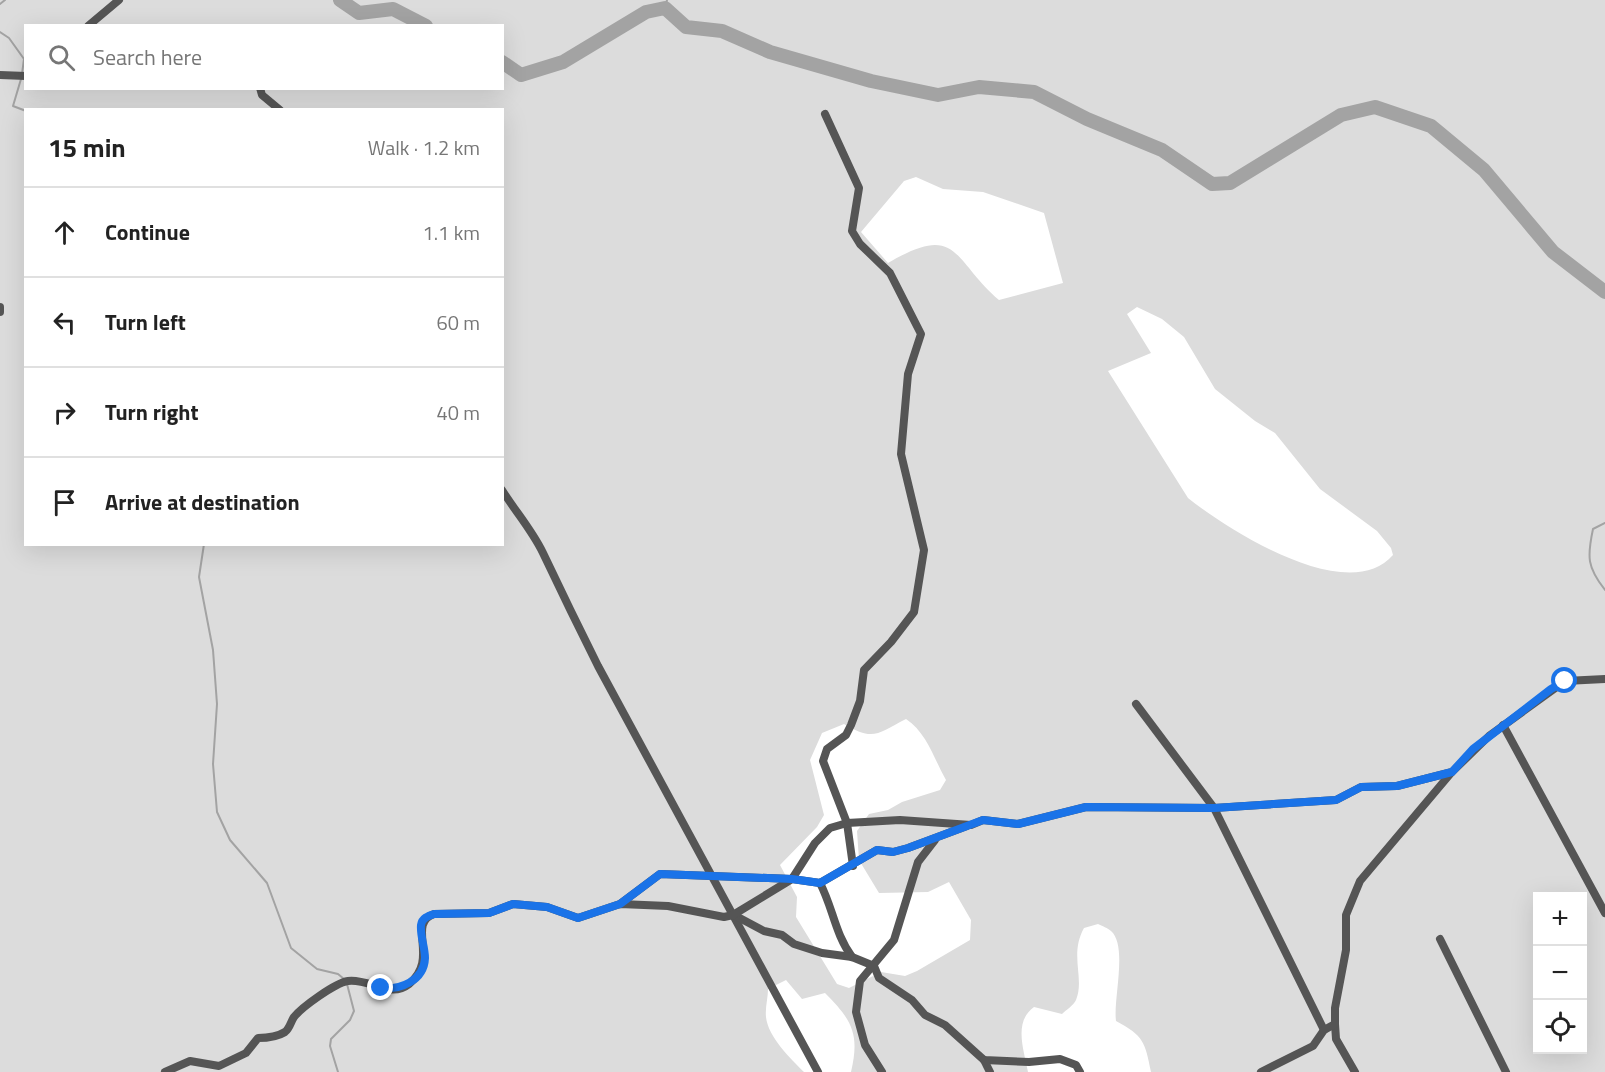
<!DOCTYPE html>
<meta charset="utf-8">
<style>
body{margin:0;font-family:"Titillium Web",sans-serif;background:#f6f6f6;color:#222}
.controls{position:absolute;right:18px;bottom:18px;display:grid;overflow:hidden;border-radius:0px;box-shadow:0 6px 24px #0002}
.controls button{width:54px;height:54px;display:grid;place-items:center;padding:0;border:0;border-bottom:2px solid #e0e0e0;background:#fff;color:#222;font:30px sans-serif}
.stop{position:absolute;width:18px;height:18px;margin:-14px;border:4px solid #1a73e8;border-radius:50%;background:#fff}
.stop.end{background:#1a73e8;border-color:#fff;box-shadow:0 2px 6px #0008}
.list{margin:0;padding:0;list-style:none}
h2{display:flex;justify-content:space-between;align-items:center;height:78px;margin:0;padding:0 24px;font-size:26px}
h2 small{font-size:20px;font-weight:400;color:#767676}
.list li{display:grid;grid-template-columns:39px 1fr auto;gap:18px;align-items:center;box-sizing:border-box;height:90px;padding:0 24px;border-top:2px solid #e0e0e0}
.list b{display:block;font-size:22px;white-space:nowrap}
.list em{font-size:20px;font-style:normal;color:#767676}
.icon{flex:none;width:33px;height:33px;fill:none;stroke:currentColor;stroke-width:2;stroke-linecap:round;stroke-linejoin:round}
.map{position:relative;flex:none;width:1605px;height:1072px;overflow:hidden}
.search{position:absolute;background:#fff;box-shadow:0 6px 24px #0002;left:24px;top:24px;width:480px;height:66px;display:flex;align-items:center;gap:15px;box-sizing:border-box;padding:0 21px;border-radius:0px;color:#767676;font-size:22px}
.panel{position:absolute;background:#fff;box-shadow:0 6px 24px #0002;left:24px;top:108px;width:480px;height:438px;border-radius:0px}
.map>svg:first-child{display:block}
.green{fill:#dcdcdc;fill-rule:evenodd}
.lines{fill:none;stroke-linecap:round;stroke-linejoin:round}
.stream{stroke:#a3a3a3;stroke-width:2}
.river{stroke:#a3a3a3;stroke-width:14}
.minor{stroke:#555;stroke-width:8}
.route{stroke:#1a73e8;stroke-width:8}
</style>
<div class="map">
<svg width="1605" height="1072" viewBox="0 0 1605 1072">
<rect width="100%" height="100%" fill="#fff"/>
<path class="green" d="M0,0H1605V1072H1151C1145,1042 1144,1036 1116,1021C1113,999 1128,946 1111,931C1108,928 1102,926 1098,924L1084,928C1069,955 1085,978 1076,1000C1074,1005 1066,1010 1062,1014L1034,1007C1013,1022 1024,1050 1028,1072H851C860,1034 852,1020 825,993L802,999L786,980L768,989C768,998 765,1008 766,1017C768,1037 791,1059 804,1072H0ZM26,26H502V88H26ZM26,110H502V544H26ZM916,177L943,189L983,192L1044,213L1063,283L999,300C952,260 959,221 888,263L861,232L904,181ZM1137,307L1162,319L1184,337L1215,389L1255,421L1275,433L1320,489L1377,531L1391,548L1393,555C1348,607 1228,530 1188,498L1108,371L1151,353L1127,314ZM906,719C927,733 934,759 946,780L940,790L902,802L888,810L869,814L857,831L859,860L879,893L928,892L949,882L971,920L970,940L917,971L905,976L881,972L849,988L837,984L796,917L797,897L780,865L817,827L824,815L810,760L822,733L844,724C874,742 878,733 906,719ZM1538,896H1582V1050H1538Z"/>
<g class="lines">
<g class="stream">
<path d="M0,4L5,0"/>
<path d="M665,8L667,0"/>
<path d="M0,32L9,38L24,59L22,74"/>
<path d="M21,79L13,106L26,111"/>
<path d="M1605,523L1593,529C1587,557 1587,567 1605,590"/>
<path d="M204,544L199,577L213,650L217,704L213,764L217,812L230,840L267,883L291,948L317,969L338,974L344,979"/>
<path d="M338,1072L330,1046L331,1039L350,1020L354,1011L347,984"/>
</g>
<g class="river">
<path d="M340,0L359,13L393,9L426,26"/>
<path d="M502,62L521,75L563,62L646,12L665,8L686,27L722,31L770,52L871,81L938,95L979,87L1034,92L1087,119L1162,150L1212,184L1230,183L1341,115L1375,107L1431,126L1484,170L1553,252L1605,292"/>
</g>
<g class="minor">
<path d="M88,26L119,0"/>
<path d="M0,75L26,76"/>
<path d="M260,88L262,95L280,110"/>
<path d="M825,114L859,188L852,231L860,244L890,273L921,334L908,374L901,454L924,550L914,612L891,642L864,670L860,701L851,725L846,735L827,749L823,761L847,823L853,866"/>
<path d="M0,307V312"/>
<path d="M502,490C515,511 532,530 543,553C561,591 579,628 598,666L818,1072"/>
<path d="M1136,704L1214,808L1324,1030"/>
<path d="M1503,725L1605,913"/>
<path d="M820,883C833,908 835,934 852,957"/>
<path d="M620,904L660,874L792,879L815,843L830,828L847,823L900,820L971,825L983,820L1018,824L1086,807L1214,808L1336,800L1361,787L1397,786L1452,772L1489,736L1565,681L1605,679"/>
<path d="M734,915L764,931L782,935L794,944L822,953L852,957L874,966L879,978L912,1000L925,1015L945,1025L984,1060L1029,1062L1060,1059L1076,1065L1080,1072"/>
<path d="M1440,939L1506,1072"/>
<path d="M1335,1024L1336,1039L1355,1072"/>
<path d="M984,1060L990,1072"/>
<path d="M165,1072L190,1061L219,1066L246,1053L258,1038C268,1038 277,1037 285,1032C290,1028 291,1021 294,1017C302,1007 335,983 348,981C369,978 390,999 409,984C440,959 406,924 434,914L489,913L513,904L547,907L578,918L620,904L668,906L724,917L733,915L792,879L820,883L877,850L893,852L908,848L967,826"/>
<path d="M882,1072L865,1045L856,1012L860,981L894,940L918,862L935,840"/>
<path d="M1261,1072L1313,1046L1324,1030L1335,1024V1008L1346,950V915L1360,881L1451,773"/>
</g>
</g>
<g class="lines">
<path class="route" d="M381,988C400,990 424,981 425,958C425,947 420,936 421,925C422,918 428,916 434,914L489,913L513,904L547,907L578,918L620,904L660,874L792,879L820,883L877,850L893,852L908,848L983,820L1018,824L1086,807L1214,808L1336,800L1361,787L1397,786L1452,772L1473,749L1551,689L1565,681"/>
</g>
</svg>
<div class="controls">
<button>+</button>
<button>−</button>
<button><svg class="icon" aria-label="locate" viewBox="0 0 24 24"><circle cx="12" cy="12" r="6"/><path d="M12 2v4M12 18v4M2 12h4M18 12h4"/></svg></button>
</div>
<div class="stop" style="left:1565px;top:681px"></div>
<div class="stop end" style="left:381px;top:988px"></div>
<div class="search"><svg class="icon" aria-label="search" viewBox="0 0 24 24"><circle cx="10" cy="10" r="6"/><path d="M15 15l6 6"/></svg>Search here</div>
<section class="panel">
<h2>15 min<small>Walk · 1.2 km</small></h2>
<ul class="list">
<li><svg class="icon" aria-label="ahead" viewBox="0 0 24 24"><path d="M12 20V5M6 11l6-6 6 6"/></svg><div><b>Continue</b></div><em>1.1 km</em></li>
<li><svg class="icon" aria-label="left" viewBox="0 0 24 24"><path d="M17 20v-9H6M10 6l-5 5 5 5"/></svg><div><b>Turn left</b></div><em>60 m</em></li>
<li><svg class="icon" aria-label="right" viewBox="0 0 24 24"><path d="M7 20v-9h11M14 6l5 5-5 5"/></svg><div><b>Turn right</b></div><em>40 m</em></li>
<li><svg class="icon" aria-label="arrive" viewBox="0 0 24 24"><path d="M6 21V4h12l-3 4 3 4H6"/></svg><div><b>Arrive at destination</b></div></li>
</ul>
</section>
</div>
